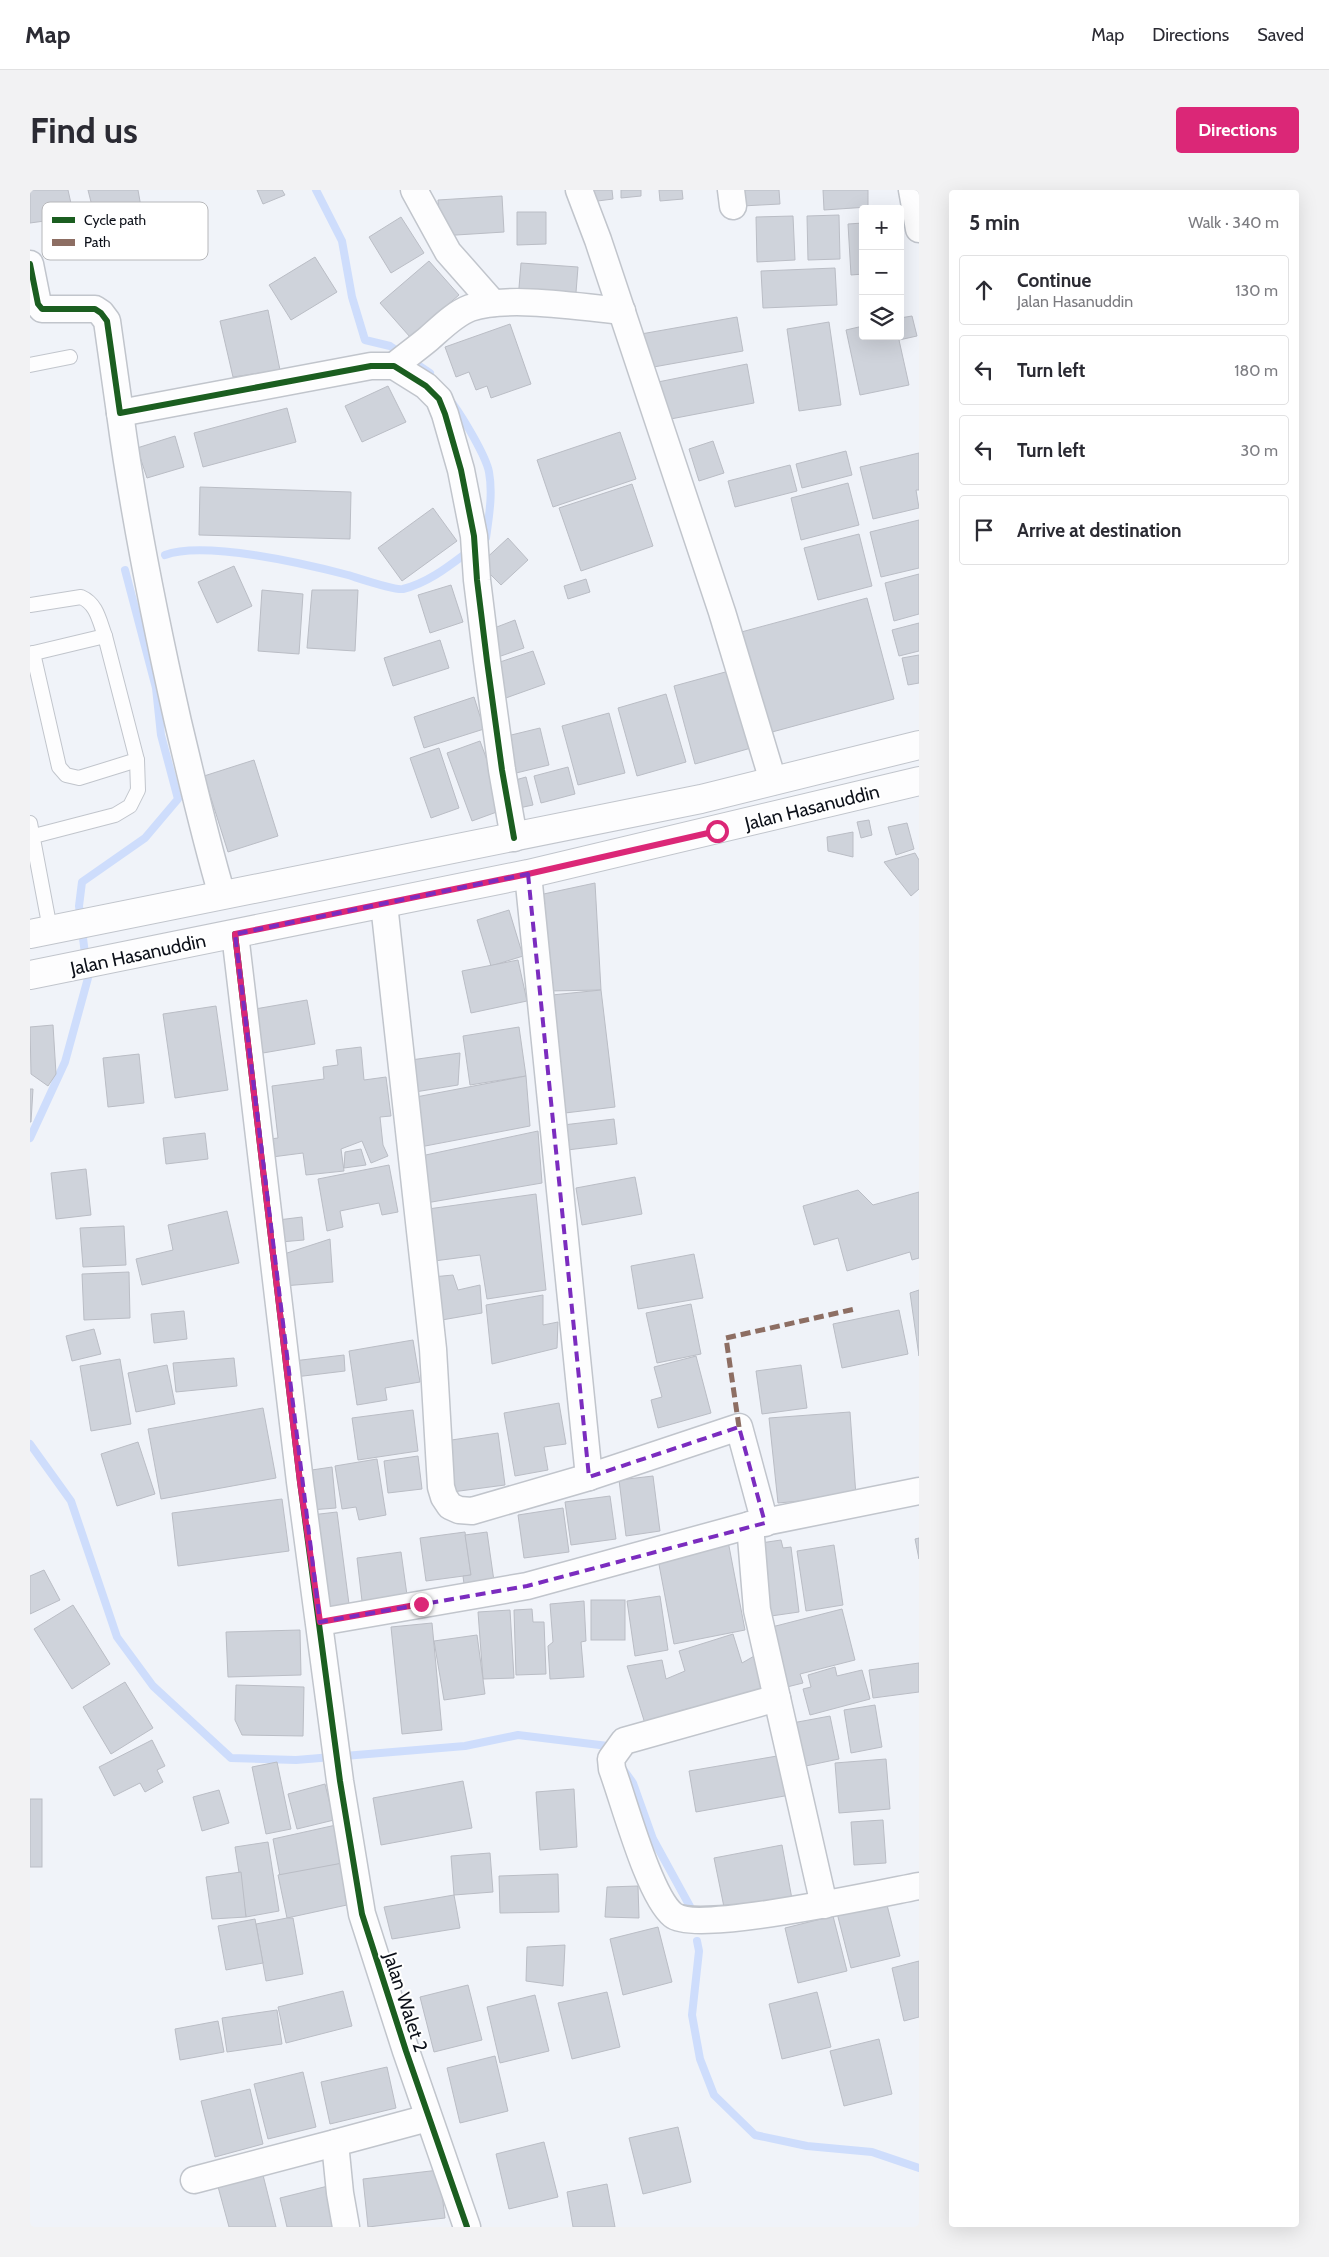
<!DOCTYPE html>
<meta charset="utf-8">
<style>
body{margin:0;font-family:Cabin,sans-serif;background:#f2f2f3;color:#2b2b33}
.controls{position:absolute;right:15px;top:15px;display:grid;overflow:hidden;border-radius:5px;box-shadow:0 5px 20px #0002}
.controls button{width:45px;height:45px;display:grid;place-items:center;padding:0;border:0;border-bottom:1px solid #e1e1e2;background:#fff;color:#2b2b33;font:25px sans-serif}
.stop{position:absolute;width:15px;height:15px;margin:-11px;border:4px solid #db2777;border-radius:50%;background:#fff}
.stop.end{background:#db2777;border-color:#fff;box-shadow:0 1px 5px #0008}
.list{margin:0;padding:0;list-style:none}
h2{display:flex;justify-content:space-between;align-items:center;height:65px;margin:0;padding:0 20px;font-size:21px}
h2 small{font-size:16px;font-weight:400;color:#7c7c81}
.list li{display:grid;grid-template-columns:32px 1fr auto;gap:15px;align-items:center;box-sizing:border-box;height:70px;margin:0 10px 10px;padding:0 10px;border:1px solid #e1e1e2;border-radius:5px}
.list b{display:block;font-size:19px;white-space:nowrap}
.list p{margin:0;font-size:16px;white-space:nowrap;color:#7c7c81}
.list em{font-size:16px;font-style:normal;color:#7c7c81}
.icon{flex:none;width:28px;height:28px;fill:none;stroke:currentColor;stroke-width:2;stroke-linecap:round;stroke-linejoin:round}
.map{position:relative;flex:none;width:889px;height:2037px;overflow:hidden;border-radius:5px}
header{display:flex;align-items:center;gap:30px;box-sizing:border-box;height:70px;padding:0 25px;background:#fff;border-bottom:1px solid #e1e1e2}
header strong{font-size:24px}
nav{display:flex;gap:28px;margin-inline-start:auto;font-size:18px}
.intro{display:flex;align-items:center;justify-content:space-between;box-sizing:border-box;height:120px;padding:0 30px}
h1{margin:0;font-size:35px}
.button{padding:12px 22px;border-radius:5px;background:#db2777;color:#fff;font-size:18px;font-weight:700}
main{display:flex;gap:30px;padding:0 30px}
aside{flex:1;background:#fff;border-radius:5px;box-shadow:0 5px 20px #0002}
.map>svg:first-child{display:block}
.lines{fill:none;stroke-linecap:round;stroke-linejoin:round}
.stream{stroke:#ceddfc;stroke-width:8}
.building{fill:#cfd3db;stroke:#babdc5}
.service-casing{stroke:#c1c5cc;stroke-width:16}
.minor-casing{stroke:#c1c5cc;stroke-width:29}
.tertiary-casing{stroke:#c1c5cc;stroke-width:30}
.service{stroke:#fdfdfe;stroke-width:14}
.minor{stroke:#fdfdfe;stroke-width:26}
.tertiary{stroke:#fdfdfe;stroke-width:28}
.quiet{stroke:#8d6e63;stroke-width:5;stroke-dasharray:10 5;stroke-linecap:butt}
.cycleway-casing{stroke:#fff;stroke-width:9}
.cycleway{stroke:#1b5e20;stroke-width:6}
.route{stroke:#db2777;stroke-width:6}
.marked{fill:none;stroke:#7b2cbf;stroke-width:4;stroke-dasharray:10 6;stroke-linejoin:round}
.labels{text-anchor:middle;stroke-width:4;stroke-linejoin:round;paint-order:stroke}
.street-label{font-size:19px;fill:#0c1019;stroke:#fff}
.key{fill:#fff;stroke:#b6b7ba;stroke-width:1}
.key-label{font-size:14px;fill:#0c1019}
</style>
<header>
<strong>Map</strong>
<nav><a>Map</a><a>Directions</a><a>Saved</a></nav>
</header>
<div class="intro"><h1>Find us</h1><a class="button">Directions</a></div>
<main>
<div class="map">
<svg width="889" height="2037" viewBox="0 0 889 2037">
<rect width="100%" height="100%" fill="#f0f3f9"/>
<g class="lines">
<g class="stream">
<path d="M286,0L312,51L322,107L335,150L360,156L400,183"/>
<path d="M423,214C433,228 456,266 459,282C463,304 459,326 456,348L452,351"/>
<path d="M135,365C174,350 276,374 318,385C328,388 366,401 373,399C398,393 419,376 439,361"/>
<path d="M0,948L35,872L58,788L49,716L52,692L115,648L148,609L131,545L126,498L95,380"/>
<path d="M0,1254L41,1311L87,1447L123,1496L201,1568L266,1570L435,1556L488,1545L578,1556L581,1561"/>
<path d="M593,1579L603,1593L623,1649L663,1722"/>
<path d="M667,1751L669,1761L662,1825L670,1869L684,1905L725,1945L777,1956L842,1962L889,1978"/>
</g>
</g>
<g class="building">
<path d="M0,0H38L44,27L0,33Z"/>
<path d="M58,0H108L111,17L64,24Z"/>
<path d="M227,0H252L255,5L233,14Z"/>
<path d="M559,0H582L583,9L560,12Z"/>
<path d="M591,0H611V6L591,8Z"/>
<path d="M629,0H652L653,9L630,11Z"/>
<path d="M711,0H749L750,14L712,16Z"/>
<path d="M793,0H838V17L794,20Z"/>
<path d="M472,6L474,42L410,46L408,10Z"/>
<path d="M487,22H516V54L487,55Z"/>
<path d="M809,25L810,69L778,70L777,26Z"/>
<path d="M763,26L765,70L727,72L726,27Z"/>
<path d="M371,27L394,63L361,83L339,47Z"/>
<path d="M833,33V84L821,85L818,34Z"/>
<path d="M285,67L307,102L261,130L239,95Z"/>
<path d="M399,71L429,105L380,147L350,113Z"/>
<path d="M491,73L548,77L545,115L488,110Z"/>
<path d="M805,78L807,115L733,118L731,81Z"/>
<path d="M238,120L250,180L203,187L190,131Z"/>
<path d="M882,126L887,146L869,150L879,195L830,205L816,140L833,136V146H870V128Z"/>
<path d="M707,127L713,161L618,178L611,144Z"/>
<path d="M799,132L811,215L769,221L757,139Z"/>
<path d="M480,134L501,194L461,208L457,196L446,200L439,182L426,187L415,157Z"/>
<path d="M717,174L724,213L625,232L618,194Z"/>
<path d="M358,196L376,232L332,252L315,216Z"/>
<path d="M257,218L266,252L173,277L164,243Z"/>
<path d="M590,242L606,289L523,317L507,270Z"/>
<path d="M145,246L154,277L117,288L107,258Z"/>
<path d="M683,251L694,283L669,291L659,259Z"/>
<path d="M816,261L822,285L772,298L766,274Z"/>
<path d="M889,263V300H886L889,318L843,329L830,277Z"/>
<path d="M760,275L767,301L705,317L698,291Z"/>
<path d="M818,293L829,335L771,350L761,308Z"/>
<path d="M602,294L623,356L551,381L529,318Z"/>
<path d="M170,297L321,302L320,349L169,345Z"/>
<path d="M403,318L427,351L372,391L348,358Z"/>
<path d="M889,330V378L851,387L840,342Z"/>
<path d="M829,344L842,396L788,410L774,358Z"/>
<path d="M478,348L498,370L471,395L450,374Z"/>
<path d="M204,376L222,416L187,433L168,392Z"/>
<path d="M889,384V424L864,431L855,393Z"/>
<path d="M556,389L560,402L538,409L534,396Z"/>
<path d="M421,395L433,432L400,443L388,405Z"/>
<path d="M232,400L273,404L269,464L228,461Z"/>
<path d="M282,400H328L325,461L277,458Z"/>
<path d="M837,408L864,509L731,545L704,444Z"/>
<path d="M485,430L494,458L468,467L459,440Z"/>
<path d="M889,433V461L869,466L862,440Z"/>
<path d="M410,450L419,478L363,496L354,468Z"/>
<path d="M503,461L515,494L473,509L461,475Z"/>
<path d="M889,465V493L878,495L872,468Z"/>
<path d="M699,481L721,558L665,574L644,496Z"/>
<path d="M636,504L656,572L607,586L588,518Z"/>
<path d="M444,507L454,539L394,558L384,527Z"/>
<path d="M579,523L595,583L548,595L532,536Z"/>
<path d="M510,538L519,575L482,584L473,547Z"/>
<path d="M450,551L475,619L442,631L417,563Z"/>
<path d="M409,558L429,618L401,628L380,568Z"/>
<path d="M224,570L248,646L198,662L174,586Z"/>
<path d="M538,577L545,604L511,613L504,586Z"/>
<path d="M496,587L503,615L489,618L482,591Z"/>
<path d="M839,630L842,645L831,648L827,632Z"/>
<path d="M877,633L884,659L866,665L858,637Z"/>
<path d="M823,642V667L798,661L797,647Z"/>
<path d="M885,663L889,670V699L881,706L854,672Z"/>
<path d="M565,693L571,800L518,801L509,705Z"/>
<path d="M479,720L493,766L461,776L447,730Z"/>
<path d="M488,770L497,811L441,823L432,781Z"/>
<path d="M571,800L585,917L535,923L522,805Z"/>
<path d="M277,810L285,854L233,863L225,819Z"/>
<path d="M186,816L198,900L145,908L133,824Z"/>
<path d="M23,835L26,884L18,896L1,884L0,837Z"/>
<path d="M489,837L496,886L440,895L433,846Z"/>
<path d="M331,857L334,890L356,887L361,926L350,927L353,955L358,966L341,973L332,951L311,959L314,981L276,985L273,963L242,967L240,949L248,948L242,896L294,889L293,877L308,875L306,860Z"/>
<path d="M430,863L428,895L385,902L381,870Z"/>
<path d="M109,864L114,913L78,917L73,868Z"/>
<path d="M496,886L500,936L390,957L386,907Z"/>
<path d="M0,899H3L1,932H0Z"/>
<path d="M584,929L587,954L537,960L533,935Z"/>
<path d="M508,941L512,993L396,1013L391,966Z"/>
<path d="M175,943L178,969L136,974L133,948Z"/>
<path d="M331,959L336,975L314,978L315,962Z"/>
<path d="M359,975L368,1022L352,1025L349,1013L310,1021L313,1037L297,1041L288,989Z"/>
<path d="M56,979L61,1025L26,1029L21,983Z"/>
<path d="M605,987L612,1024L552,1035L546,998Z"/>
<path d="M828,1000L843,1015L889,1002V1068L882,1070L880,1062L817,1081L808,1048L784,1055L773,1016Z"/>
<path d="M506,1004L516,1100L457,1109L450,1065L404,1071L398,1019Z"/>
<path d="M197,1021L209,1073L112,1095L106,1069L143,1060L138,1035Z"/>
<path d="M272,1027L274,1050L250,1052L248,1030Z"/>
<path d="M94,1036L96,1075L53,1077L50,1038Z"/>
<path d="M300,1049L303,1092L253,1096L251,1065Z"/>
<path d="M664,1064L673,1108L608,1119L601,1076Z"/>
<path d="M99,1082L100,1128L54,1130L52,1084Z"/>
<path d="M423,1085L428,1100L450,1095L452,1123L406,1131L402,1087Z"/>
<path d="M889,1100V1166L880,1103Z"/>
<path d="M513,1105V1135L528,1132L527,1158L462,1174L456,1115Z"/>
<path d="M661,1114L671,1164L627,1173L616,1123Z"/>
<path d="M869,1120L878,1164L812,1178L803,1134Z"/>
<path d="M154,1121L157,1149L124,1153L121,1124Z"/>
<path d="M64,1139L71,1164L42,1171L36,1146Z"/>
<path d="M383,1150L390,1192L355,1198L357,1210L327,1215L319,1161Z"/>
<path d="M314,1165L315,1181L265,1187L263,1171Z"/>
<path d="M666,1166L681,1223L628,1238L621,1210L632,1207L624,1177Z"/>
<path d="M204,1168L207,1196L146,1202L143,1173Z"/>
<path d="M90,1169L101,1234L61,1241L50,1176Z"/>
<path d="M137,1175L145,1214L106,1222L98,1183Z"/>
<path d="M771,1175L777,1218L732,1224L726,1181Z"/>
<path d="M529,1213L536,1254L514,1257L518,1280L485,1286L474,1223Z"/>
<path d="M233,1218L246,1288L131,1309L118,1239Z"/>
<path d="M383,1220L388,1261L328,1270L322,1228Z"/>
<path d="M820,1222L826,1306L748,1313L739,1228Z"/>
<path d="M468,1243L475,1295L422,1302L415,1251Z"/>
<path d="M108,1252L125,1304L87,1316L71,1264Z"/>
<path d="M388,1266L392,1299L358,1303L354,1271Z"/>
<path d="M347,1269L356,1325L329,1330L326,1317L312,1319L305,1276Z"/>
<path d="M302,1277L306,1318L280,1320L275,1281Z"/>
<path d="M623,1286L630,1341L596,1346L589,1290Z"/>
<path d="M580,1306L586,1349L541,1355L535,1312Z"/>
<path d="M252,1309L259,1361L148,1376L142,1323Z"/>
<path d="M533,1318L539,1362L494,1368L488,1325Z"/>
<path d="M307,1322L319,1414L293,1418L281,1325Z"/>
<path d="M435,1342L441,1385L396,1391L390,1348Z"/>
<path d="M457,1342L465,1398L435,1402L433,1386L441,1385L435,1345Z"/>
<path d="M889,1348V1369L885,1349Z"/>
<path d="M751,1350L753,1358L761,1357L769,1422L734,1427L724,1354Z"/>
<path d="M698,1351L715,1440L644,1454L627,1364Z"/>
<path d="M804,1355L813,1415L776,1421L767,1361Z"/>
<path d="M371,1362L377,1405L332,1411L327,1368Z"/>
<path d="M14,1380L30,1410L0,1424V1386Z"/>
<path d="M630,1406L638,1460L605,1466L597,1411Z"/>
<rect x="561" y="1410" width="34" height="40"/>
<path d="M554,1411L556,1451L551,1452L554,1487L520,1489L518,1456L523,1452L520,1414Z"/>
<path d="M43,1415L80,1474L42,1499L4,1439Z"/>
<path d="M502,1419L503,1432H514L516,1484L486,1485L484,1420Z"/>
<path d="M812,1419L825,1470L770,1484L773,1493L749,1499L734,1439Z"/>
<path d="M480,1420L484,1488L453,1489L448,1422Z"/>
<path d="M402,1433L412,1540L372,1544L361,1437Z"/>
<path d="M270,1440L271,1485L198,1487L196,1442Z"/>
<path d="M703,1444L712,1473L726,1465L735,1500L649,1521L652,1530L617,1540L597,1476L632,1470L636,1489L655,1481L649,1461Z"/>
<path d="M447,1445L455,1504L414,1510L404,1451Z"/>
<path d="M889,1473V1502L843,1508L839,1480Z"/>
<path d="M805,1477L807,1486L832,1480L840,1509L780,1525L773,1499L781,1497L778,1485Z"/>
<path d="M95,1492L123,1538L81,1564L53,1517Z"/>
<path d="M206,1495L274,1497L273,1546L212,1545L205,1530Z"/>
<path d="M845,1515L852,1557L821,1563L814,1520Z"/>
<path d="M800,1526L809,1569L766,1578L757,1534Z"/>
<path d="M122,1550L135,1576L127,1580L133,1592L115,1602L110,1593L84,1606L69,1577Z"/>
<path d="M753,1565L760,1605L666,1622L659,1581Z"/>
<path d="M856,1569L860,1619L809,1623L805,1573Z"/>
<path d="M247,1572L261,1639L236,1644L222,1577Z"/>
<path d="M433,1591L442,1638L351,1655L343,1608Z"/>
<path d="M295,1594L304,1630L267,1639L258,1604Z"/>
<path d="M544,1599L547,1657L510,1660L506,1602Z"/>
<path d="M189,1600L199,1633L172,1641L163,1607Z"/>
<rect x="0" y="1609" width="12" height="68"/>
<path d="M853,1630L856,1673L824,1675L821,1632Z"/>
<path d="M306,1635L314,1673L250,1686L243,1649Z"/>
<path d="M238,1652L249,1721L216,1727L205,1657Z"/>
<path d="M752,1655L762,1709L695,1722L684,1668Z"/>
<path d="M460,1663L463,1702L424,1705L421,1666Z"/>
<path d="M318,1672L326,1713L257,1728L248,1685Z"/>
<path d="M211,1682L216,1727L182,1729L176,1687Z"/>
<path d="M528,1684L529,1722L470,1723L469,1686Z"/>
<path d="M608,1696L609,1728L575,1727L577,1697Z"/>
<path d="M424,1705L430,1738L362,1749L354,1717Z"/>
<path d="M856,1711L870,1766L821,1778L807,1723Z"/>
<path d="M803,1726L817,1781L768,1793L755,1738Z"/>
<path d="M257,1728H263L273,1784L236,1791L226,1734Z"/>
<path d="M225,1729L233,1773L196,1780L188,1736Z"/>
<path d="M628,1737L642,1792L593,1805L580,1749Z"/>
<path d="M535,1755L533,1796L496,1791L497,1757Z"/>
<path d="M889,1771V1827L874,1831L862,1778Z"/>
<path d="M438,1795L452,1850L404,1862L390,1807Z"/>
<path d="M313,1801L322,1836L256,1853L248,1817Z"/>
<path d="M577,1802L590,1857L542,1869L528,1813Z"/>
<path d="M787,1802L801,1857L752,1869L739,1814Z"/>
<path d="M505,1805L519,1861L470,1873L457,1817Z"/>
<path d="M247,1820L252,1854L197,1862L192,1828Z"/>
<path d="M188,1831L194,1862L150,1870L145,1839Z"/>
<path d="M849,1849L862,1904L814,1916L800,1861Z"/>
<path d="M465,1866L478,1921L430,1933L417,1878Z"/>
<path d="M357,1877L366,1918L300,1934L291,1892Z"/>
<path d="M273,1882L286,1937L238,1949L224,1894Z"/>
<path d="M220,1899L233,1954L185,1967L171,1911Z"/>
<path d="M648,1937L661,1992L613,2004L599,1948Z"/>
<path d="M514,1952L528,2007L479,2019L466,1964Z"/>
<path d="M409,1980L415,2028L338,2037L333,1989Z"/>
<path d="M232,1981L246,2037H199L187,1993Z"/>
<path d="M577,1994L585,2037H543L537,2002Z"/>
<path d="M298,1996L308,2037H257L250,2008Z"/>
</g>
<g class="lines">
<defs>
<g id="service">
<path d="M0,175L40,167"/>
<path d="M0,415L51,407C67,414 69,430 75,446"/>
<path d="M3,463L29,577L36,585L49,588L107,570"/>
<path d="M0,464L75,446L107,570L108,600L100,616L85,625L4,646"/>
<path d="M0,633L20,739"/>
</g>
<g id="minor">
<path d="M384,0L418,62L463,113"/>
<path d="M549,0L568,50L692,422L743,591"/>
<path d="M701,0L703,16"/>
<path d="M882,0L889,39"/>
<path d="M0,74L8,114L12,119H65L71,123L77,131L90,223L341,176H364L396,196L409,209L415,224L431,280L444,346L447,390L457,471L472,580L484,648"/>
<path d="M364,176C375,167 386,159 397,150C410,139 424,124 440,118C477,105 552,117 592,121"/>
<path d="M90,223C104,327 125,430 148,532C162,590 175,648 192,705"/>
<path d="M498,684L559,1287"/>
<path d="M354,714L403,1159L411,1297L414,1307L420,1316L429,1320L442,1321L559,1287L709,1237L735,1333"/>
<path d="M205,744L270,1292L310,1591L332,1724L376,1861L437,2037"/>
<path d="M720,1335L727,1420L794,1715"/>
<path d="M290,1432L497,1396L720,1335L889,1301"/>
<path d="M747,1508L594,1551L581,1569L582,1579C594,1611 619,1706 643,1725C666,1744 852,1703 889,1696"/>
<path d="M164,1990L305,1953"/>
<path d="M316,2037L310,2003L305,1953L398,1928"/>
</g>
<g id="tertiary">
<path d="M0,744L671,609L889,555"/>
<path d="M0,785L498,684L889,591"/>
</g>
</defs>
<use href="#service" class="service-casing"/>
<use href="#minor" class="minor-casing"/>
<use href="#tertiary" class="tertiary-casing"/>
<use href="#service" class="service"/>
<use href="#minor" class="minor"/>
<use href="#tertiary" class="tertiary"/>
<path class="quiet" d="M709,1237L696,1148L825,1119"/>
<defs>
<g id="cycleway">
<path d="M0,74L8,114L12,119H65L71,123L77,131L90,223L341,176H364L396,196L409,209L415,224L431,280L444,346L447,390L457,471L472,580L484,648"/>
<path d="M205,744L270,1292L310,1591L332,1724L376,1861L437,2037"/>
</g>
</defs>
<use href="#cycleway" class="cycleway-casing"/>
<use href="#cycleway" class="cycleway"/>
</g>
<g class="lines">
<path class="route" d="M391,1414L290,1432L270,1292L205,744L498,684L687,641"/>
</g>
<path class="marked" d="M498,684L559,1287L709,1237L735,1333L497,1396L290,1432L205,744Z"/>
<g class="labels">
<g class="street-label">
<text transform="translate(782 617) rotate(-14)" y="7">Jalan Hasanuddin</text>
<text transform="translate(108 764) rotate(-12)" y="7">Jalan Hasanuddin</text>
<text transform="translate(376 1812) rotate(72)" y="7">Jalan Walet 2</text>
</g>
</g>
<rect x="12" y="12" width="166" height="58" rx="8" class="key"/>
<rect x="22" y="27" width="23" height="6" fill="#1b5e20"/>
<rect x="22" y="49" width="23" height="7" fill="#8d6e63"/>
<g class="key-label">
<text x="54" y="35">Cycle path</text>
<text x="54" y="57">Path</text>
</g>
</svg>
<div class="controls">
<button>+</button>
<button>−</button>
<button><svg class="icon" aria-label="layers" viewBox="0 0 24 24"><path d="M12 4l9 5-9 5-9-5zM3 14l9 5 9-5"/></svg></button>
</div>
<div class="stop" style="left:687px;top:641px"></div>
<div class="stop end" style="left:391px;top:1414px"></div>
</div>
<aside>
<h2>5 min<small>Walk · 340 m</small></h2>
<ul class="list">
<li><svg class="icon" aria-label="ahead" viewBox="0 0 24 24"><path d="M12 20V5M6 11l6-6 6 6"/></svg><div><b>Continue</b><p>Jalan Hasanuddin</p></div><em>130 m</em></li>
<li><svg class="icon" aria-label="left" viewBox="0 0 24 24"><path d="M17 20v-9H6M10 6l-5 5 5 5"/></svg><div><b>Turn left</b></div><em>180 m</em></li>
<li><svg class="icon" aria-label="left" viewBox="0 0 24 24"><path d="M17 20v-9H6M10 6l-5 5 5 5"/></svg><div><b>Turn left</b></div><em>30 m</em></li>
<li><svg class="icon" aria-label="arrive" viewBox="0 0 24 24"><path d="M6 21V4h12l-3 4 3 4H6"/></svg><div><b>Arrive at destination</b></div></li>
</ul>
</aside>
</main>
